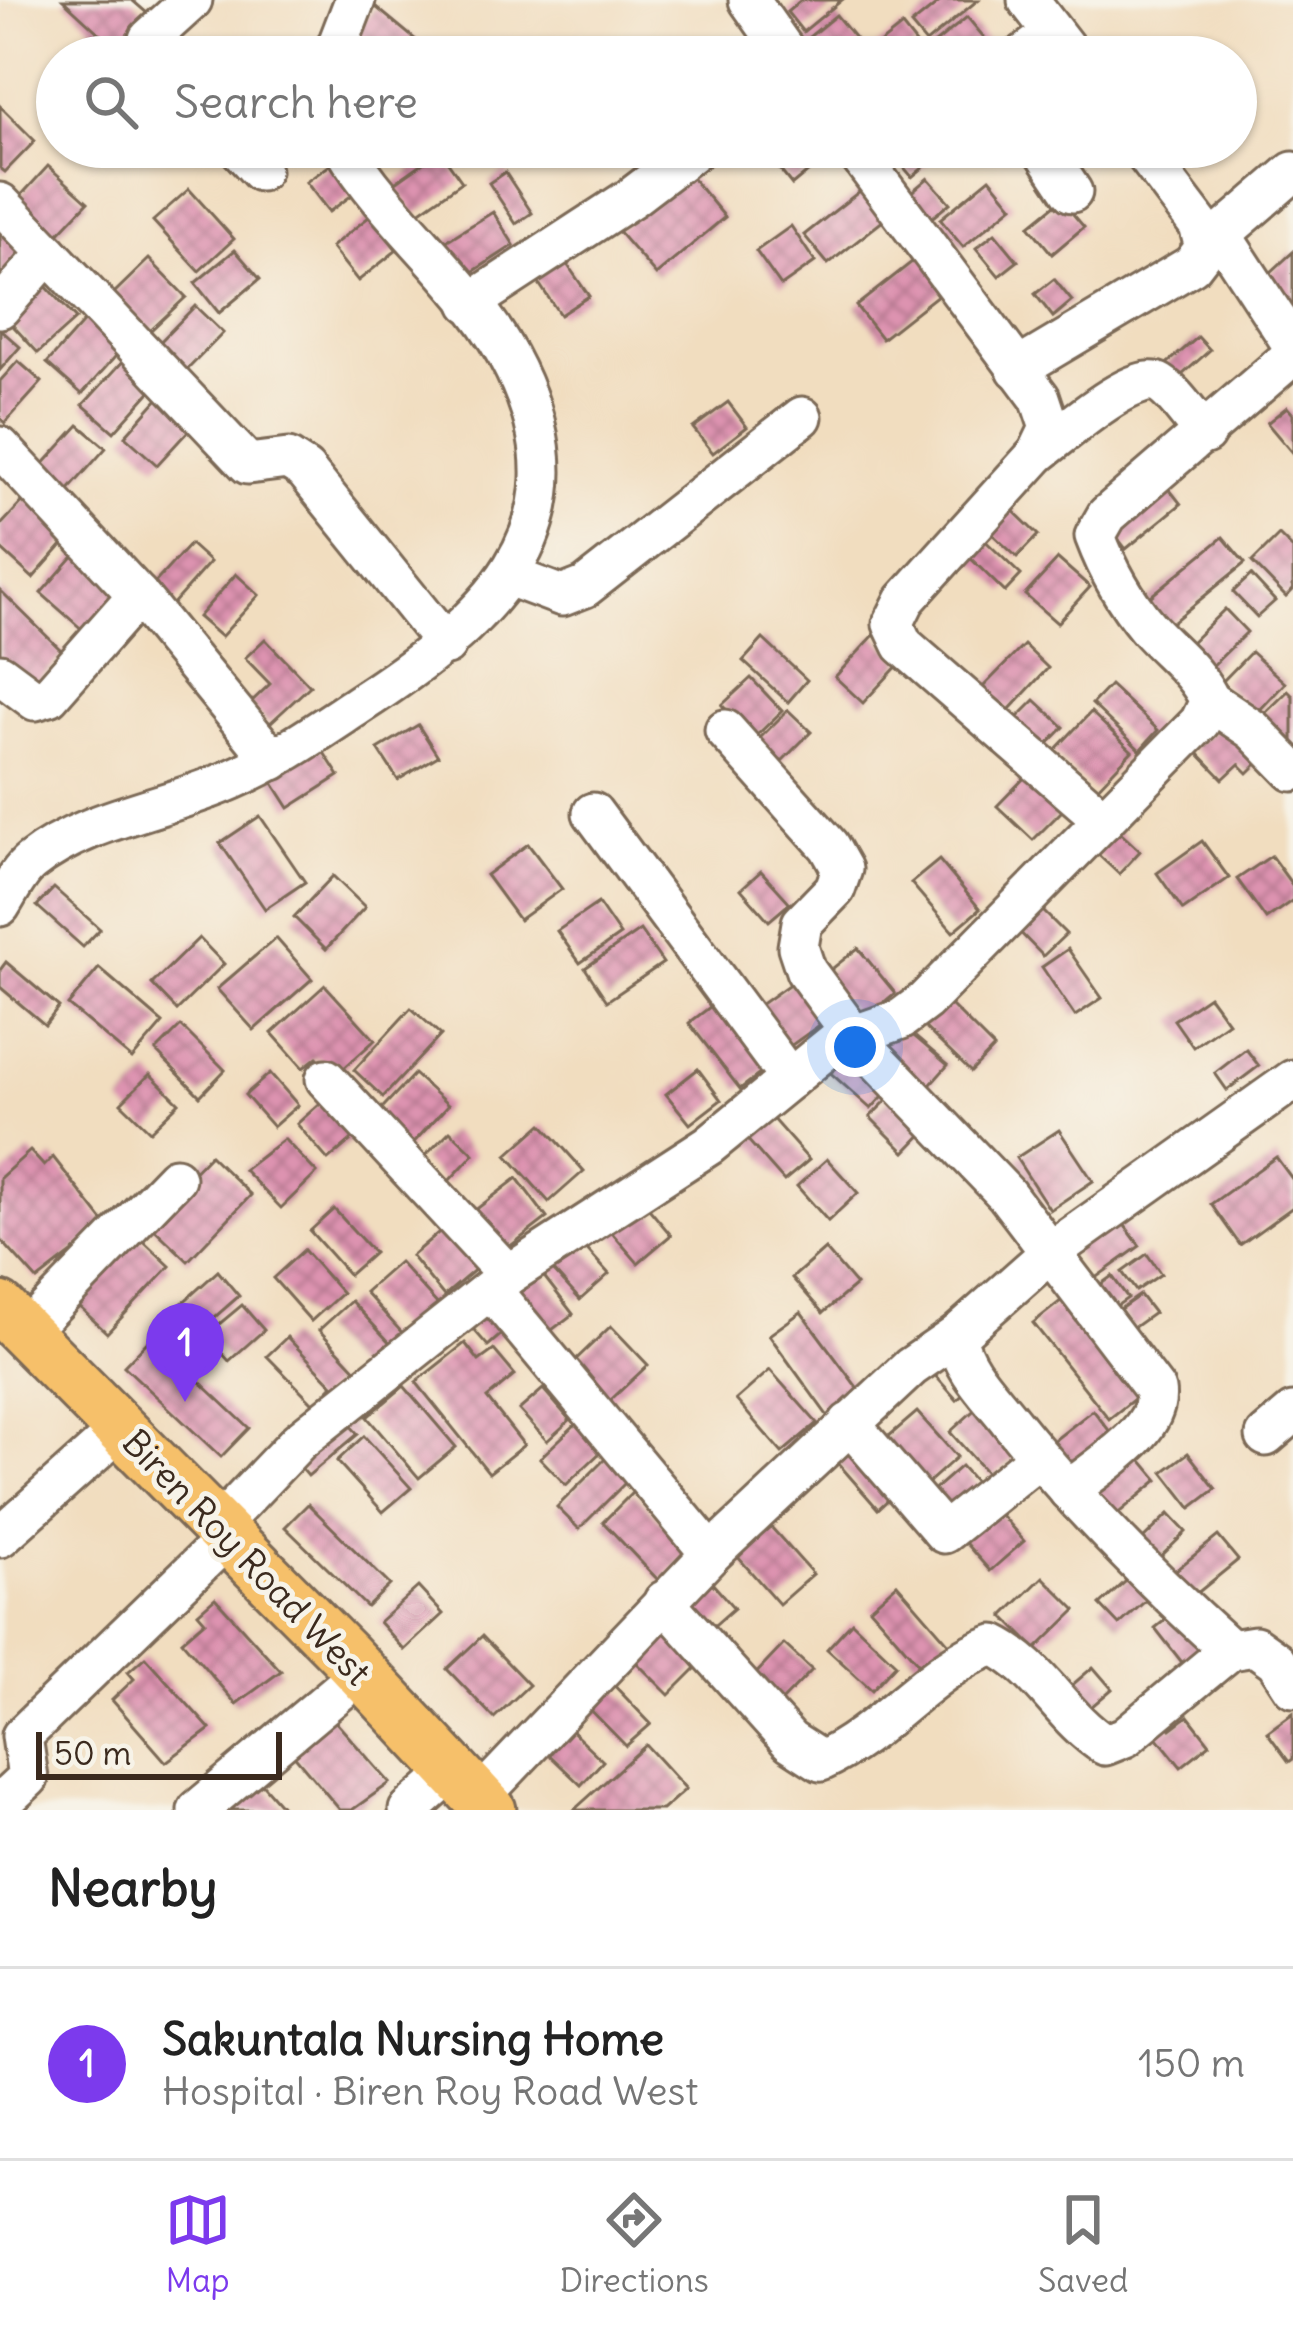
<!DOCTYPE html>
<meta charset="utf-8">
<style>
body{margin:0;font-family:Delius,sans-serif;background:#f6f6f6;color:#222}
.scale{position:absolute;left:36px;bottom:30px;width:246px;box-sizing:border-box;padding-left:12px;border:6px solid #3b2a1e;border-top:0;font-size:33px;line-height:42px;white-space:nowrap;color:#3b2a1e;-webkit-text-stroke:9px #f7f3e8;paint-order:stroke}
.you{position:absolute;left:855px;top:1047px;width:42px;height:42px;margin:-30px;border:9px solid #fff;border-radius:50%;background:#1a73e8;box-shadow:0 0 0 18px #1a73e833}
.badge{display:grid;place-items:center;width:78px;height:78px;border-radius:50%;background:#7c3aed;color:#fff;font-size:39px;font-weight:700}
.pin{position:absolute;translate:-50% -99px;filter:drop-shadow(0 3px 6px #0008)}
.pin::after{content:'';position:absolute;top:63px;width:42px;height:36px;background:inherit;clip-path:polygon(0 0,100% 0,50% 100%)}
.list{margin:0;padding:0;list-style:none}
h2{display:flex;justify-content:space-between;align-items:center;height:156px;margin:0;padding:0 48px;font-size:51px}
h2 small{font-size:39px;font-weight:400;color:#767676}
.list li{display:grid;grid-template-columns:78px 1fr auto;gap:36px;align-items:center;box-sizing:border-box;height:192px;padding:0 48px;border-top:3px solid #e0e0e0}
.list b{display:block;font-size:45px;white-space:nowrap}
.list p{margin:0;font-size:39px;white-space:nowrap;color:#767676}
.list em{font-size:39px;font-style:normal;color:#767676}
.icon{flex:none;width:66px;height:66px;fill:none;stroke:currentColor;stroke-width:2;stroke-linecap:round;stroke-linejoin:round}
.map{position:relative;flex:none;width:1293px;height:1810px;overflow:hidden}
.search{position:absolute;background:#fff;box-shadow:0 3px 9px #0004;left:36px;right:36px;top:36px;height:132px;display:flex;align-items:center;gap:30px;box-sizing:border-box;padding:0 42px;border-radius:66px;color:#767676;font-size:45px}
.sheet{height:348px;background:#fff}
nav{display:flex;justify-content:space-around;align-items:center;box-sizing:border-box;height:168px;border-top:3px solid #e0e0e0;background:#fff;font-size:33px;color:#767676}
nav a{display:grid;justify-items:center;gap:6px}
nav .on{color:#7c3aed}
.map>svg:first-child{display:block}
.building{fill:url(#building-cross-hatch)}
.lines{fill:none;stroke-linecap:round;stroke-linejoin:round}
.minor-casing{stroke:#7b6956;stroke-width:45}
.major-casing{stroke:#7b6956;stroke-width:57}
.minor{stroke:#fff;stroke-width:39}
.major{stroke:#f6c06b;stroke-width:51}
.labels{text-anchor:middle;stroke-width:10;stroke-linejoin:round;paint-order:stroke}
.street-label{font-size:36px;fill:#3b2a1e;stroke:#f7f3e8}
</style>
<div class="map">
<svg width="1293" height="1810" viewBox="0 0 1293 1810">
<defs>
<pattern id="building-cross-hatch" width="8" height="8" patternUnits="userSpaceOnUse" patternTransform="scale(3)"><rect width="8" height="8" fill="#dd93b0"/><path d="M0 0l8 8M0 8l8-8" fill="none" stroke="#b4788f"/></pattern>
</defs>
<rect width="100%" height="100%" fill="#f7f3e8"/>
<filter id="ink" filterUnits="userSpaceOnUse"><feTurbulence type="fractalNoise" baseFrequency=".00833" numOctaves="2"/><feDisplacementMap in="SourceGraphic" scale="24" xChannelSelector="R" yChannelSelector="G"/><feConvolveMatrix kernelMatrix="1 2 1 2 8 2 1 2 1" color-interpolation-filters="sRGB"/></filter>
<filter id="wash" filterUnits="userSpaceOnUse"><feTurbulence type="fractalNoise" baseFrequency=".004" numOctaves="4" result="noise"/><feDisplacementMap in="SourceGraphic" scale="48" xChannelSelector="R" yChannelSelector="G"/><feGaussianBlur stdDeviation="2.7" result="paint"/><feColorMatrix in="noise" values="0 0 0 0 0 0 0 0 0 0 0 0 0 0 0 0 0 1.4 0 .05"/><feComposite in="paint" operator="in"/></filter>
<g filter="url(#wash)">
<rect width="100%" height="100%" fill="#f1ddbf"/>
<g id="blocks">
<g class="building">
<path d="M63,0H132L147,13L115,48Z"/>
<path d="M801,0H842L803,32L787,12Z"/>
<path d="M942,0H978L926,43L911,25Z"/>
<path d="M376,7L433,54L430,57H356L343,46Z"/>
<path d="M836,15L864,49L854,57H807L798,46Z"/>
<path d="M967,17L993,48L983,57H918Z"/>
<path d="M902,26L917,45L903,57H863Z"/>
<path d="M0,106L35,141L5,172L0,168Z"/>
<path d="M789,147H838L792,185L772,160Z"/>
<path d="M897,147H948L912,177L891,152Z"/>
<path d="M440,151L462,182L415,215L393,184Z"/>
<path d="M333,163L355,193L329,212L306,182Z"/>
<path d="M48,166L88,202L55,237L16,201Z"/>
<path d="M505,172L532,213L516,224L489,183Z"/>
<path d="M687,172L725,217L656,275L617,230Z"/>
<path d="M928,178L950,203L918,229L897,204Z"/>
<path d="M990,178L1013,206L963,247L940,219Z"/>
<path d="M870,183L893,213L828,264L804,235Z"/>
<path d="M189,189L234,239L199,271L153,221Z"/>
<path d="M1061,200L1084,227L1052,254L1029,226Z"/>
<path d="M493,212L514,245L468,275L446,241Z"/>
<path d="M370,216L397,250L358,281L331,247Z"/>
<path d="M0,223L27,247L0,278Z"/>
<path d="M791,226L815,262L781,286L756,251Z"/>
<path d="M995,233L1018,261L999,276L976,248Z"/>
<path d="M235,250L260,279L219,313L195,283Z"/>
<path d="M558,251L589,296L560,315L530,270Z"/>
<path d="M1293,252V323L1257,285Z"/>
<path d="M922,254L948,287L882,339L856,306Z"/>
<path d="M149,259L186,297L150,331L113,294Z"/>
<path d="M1054,279L1072,301L1053,317L1035,294Z"/>
<path d="M42,282L76,319L38,353L4,316Z"/>
<path d="M195,306L223,333L186,371L157,345Z"/>
<path d="M88,317L123,348L82,394L47,363Z"/>
<path d="M0,329L20,347L0,370Z"/>
<path d="M1198,337L1210,350L1174,382L1162,368Z"/>
<path d="M125,359L155,386L114,432L83,405Z"/>
<path d="M18,361L42,382L5,423L0,418V381Z"/>
<path d="M166,390L199,419L157,465L125,436Z"/>
<path d="M728,402L747,427L713,453L693,428Z"/>
<path d="M1287,407L1293,414V454L1267,423Z"/>
<path d="M79,425L106,448L66,493L39,469Z"/>
<path d="M1162,480L1181,504L1126,549L1107,525Z"/>
<path d="M27,497L70,536L33,578L0,548V526Z"/>
<path d="M1001,499L1038,535L1017,557L979,522Z"/>
<path d="M974,530L1021,575L1005,592L958,546Z"/>
<path d="M1279,535L1293,549V590L1286,597L1252,562Z"/>
<path d="M1223,537L1245,563L1168,626L1146,600Z"/>
<path d="M190,544L210,562L171,606L150,588Z"/>
<path d="M77,552L121,591L85,632L41,593Z"/>
<path d="M1058,559L1090,587L1057,623L1025,595Z"/>
<path d="M236,574L259,595L221,637L198,617Z"/>
<path d="M1251,575L1275,601L1257,617L1233,592Z"/>
<path d="M0,590L65,654L29,690L0,661Z"/>
<path d="M1225,609L1247,632L1204,674L1182,651Z"/>
<path d="M874,635L902,661L863,703L835,677Z"/>
<path d="M265,639L310,686L269,724L249,704L270,684L245,658Z"/>
<path d="M763,639L807,680L788,702L743,661Z"/>
<path d="M1024,645L1048,668L1008,711L983,687Z"/>
<path d="M1251,652L1285,683L1256,714L1222,682Z"/>
<path d="M751,678L782,711L753,739L722,705Z"/>
<path d="M1110,685L1158,730L1140,750L1092,704Z"/>
<path d="M1288,691L1293,696V752L1254,724Z"/>
<path d="M1035,700L1064,727L1040,752L1011,724Z"/>
<path d="M788,710L811,732L777,766L754,744Z"/>
<path d="M1091,712L1132,751L1094,791L1053,752Z"/>
<path d="M418,725L438,756L398,780L378,749Z"/>
<path d="M1223,725L1267,754L1248,773L1239,764L1223,779L1191,746Z"/>
<path d="M316,740L339,776L289,808L266,772Z"/>
<path d="M1034,768L1070,803L1033,840L997,806Z"/>
<path d="M260,816L305,882L265,909L220,843Z"/>
<path d="M1114,827L1140,851L1119,874L1093,850Z"/>
<path d="M1202,841L1229,878L1183,910L1157,873Z"/>
<path d="M528,844L562,889L519,920L486,875Z"/>
<path d="M1271,856L1293,886V900L1266,919L1237,879Z"/>
<path d="M939,860L980,909L953,932L911,883Z"/>
<path d="M761,871L790,903L769,921L741,889Z"/>
<path d="M333,876L365,907L326,949L294,917Z"/>
<path d="M54,888L100,929L83,947L37,906Z"/>
<path d="M1034,902L1066,934L1043,956L1011,923Z"/>
<path d="M598,903L620,935L580,963L557,931Z"/>
<path d="M640,930L663,963L607,1001L585,968Z"/>
<path d="M199,938L224,964L177,1010L152,984Z"/>
<path d="M276,938L312,979L254,1030L217,989Z"/>
<path d="M858,948L895,993L861,1022L823,976Z"/>
<path d="M1068,949L1102,998L1075,1016L1042,967Z"/>
<path d="M6,962L59,1007L45,1025L0,987V970Z"/>
<path d="M99,968L163,1023L132,1059L68,1005Z"/>
<path d="M798,978L828,1019L789,1047L760,1005Z"/>
<path d="M325,985L375,1040L335,1076L317,1057L303,1068L272,1033Z"/>
<path d="M939,993L994,1048L971,1072L915,1018Z"/>
<path d="M1209,996L1228,1022L1193,1047L1174,1020Z"/>
<path d="M719,1000L769,1067L740,1089L689,1023Z"/>
<path d="M411,1008L441,1035L383,1097L354,1070Z"/>
<path d="M900,1024L948,1065L924,1092L876,1050Z"/>
<path d="M181,1026L225,1070L200,1096L156,1051Z"/>
<path d="M845,1042L893,1085L871,1109L824,1067Z"/>
<path d="M1246,1049L1259,1066L1227,1090L1215,1073Z"/>
<path d="M698,1069L721,1100L690,1124L666,1094Z"/>
<path d="M270,1073L298,1105L273,1127L245,1095Z"/>
<path d="M150,1074L179,1103L150,1131L121,1103Z"/>
<path d="M414,1074L448,1105L406,1151L372,1119Z"/>
<path d="M896,1091L930,1126L905,1152L870,1117Z"/>
<path d="M326,1098L357,1135L328,1160L297,1124Z"/>
<path d="M763,1108L809,1160L784,1181L738,1129Z"/>
<path d="M542,1124L584,1171L549,1202L507,1155Z"/>
<path d="M1059,1130L1093,1181L1050,1210L1016,1158Z"/>
<path d="M450,1131L474,1154L446,1184L421,1160Z"/>
<path d="M284,1139L317,1173L281,1208L244,1170Z"/>
<path d="M30,1151L44,1166L53,1157L107,1226L37,1280L0,1239V1178Z"/>
<path d="M210,1155L251,1195L188,1261L146,1221Z"/>
<path d="M1276,1157L1293,1180V1207L1240,1245L1211,1204Z"/>
<path d="M827,1159L858,1193L828,1221L797,1186Z"/>
<path d="M517,1178L547,1218L500,1254L470,1214Z"/>
<path d="M639,1197L671,1235L638,1263L605,1225Z"/>
<path d="M334,1209L374,1253L349,1275L310,1231Z"/>
<path d="M1114,1211L1140,1246L1094,1279L1069,1244Z"/>
<path d="M451,1222L484,1262L444,1296L411,1256Z"/>
<path d="M135,1233L170,1266L107,1333L72,1300Z"/>
<path d="M574,1235L609,1274L580,1300L545,1261Z"/>
<path d="M825,1249L856,1285L823,1313L792,1278Z"/>
<path d="M304,1250L342,1293L311,1321L273,1278Z"/>
<path d="M1147,1254L1161,1274L1136,1291L1122,1272Z"/>
<path d="M399,1262L439,1306L405,1336L365,1292Z"/>
<path d="M536,1266L573,1314L540,1339L504,1291Z"/>
<path d="M218,1271L239,1296L199,1331L178,1307Z"/>
<path d="M1112,1276L1128,1298L1105,1314L1090,1292Z"/>
<path d="M1140,1295L1154,1313L1133,1328L1120,1309Z"/>
<path d="M1067,1296L1143,1392L1109,1419L1033,1323Z"/>
<path d="M351,1301L392,1345L361,1375L319,1330Z"/>
<path d="M491,1301L512,1325L488,1346L467,1322Z"/>
<path d="M242,1305L264,1330L229,1361L206,1335Z"/>
<path d="M801,1312L862,1394L829,1418L769,1335Z"/>
<path d="M611,1326L648,1365L601,1409L564,1371Z"/>
<path d="M152,1337L249,1428L221,1457L124,1366Z"/>
<path d="M287,1337L333,1385L314,1404L267,1356Z"/>
<path d="M465,1343L479,1361L494,1350L515,1375L487,1398L524,1445L489,1473L416,1382Z"/>
<path d="M939,1350L972,1386L957,1400L924,1363Z"/>
<path d="M770,1370L817,1423L782,1453L736,1400Z"/>
<path d="M404,1386L456,1447L419,1478L367,1417Z"/>
<path d="M543,1389L570,1420L547,1441L519,1410Z"/>
<path d="M980,1405L1021,1452L991,1478L950,1432Z"/>
<path d="M1093,1410L1115,1438L1070,1474L1047,1446Z"/>
<path d="M917,1412L957,1457L921,1489L881,1443Z"/>
<path d="M340,1414L358,1434L308,1476L291,1456Z"/>
<path d="M578,1422L605,1448L566,1485L540,1458Z"/>
<path d="M364,1436L411,1488L383,1512L337,1461Z"/>
<path d="M860,1441L901,1488L878,1509L837,1462Z"/>
<path d="M1131,1448L1158,1480L1114,1517L1087,1485Z"/>
<path d="M1188,1453L1216,1489L1191,1508L1163,1472Z"/>
<path d="M609,1455L631,1477L579,1529L557,1507Z"/>
<path d="M961,1466L985,1493L945,1527L922,1500Z"/>
<path d="M633,1492L691,1552L660,1582L603,1522Z"/>
<path d="M308,1504L390,1585L367,1607L285,1527Z"/>
<path d="M993,1506L1024,1541L990,1571L959,1536Z"/>
<path d="M1169,1514L1186,1532L1155,1562L1138,1544Z"/>
<path d="M771,1527L813,1574L779,1604L737,1556Z"/>
<path d="M1218,1536L1238,1560L1190,1599L1171,1574Z"/>
<path d="M1136,1572L1154,1593L1119,1625L1100,1605Z"/>
<path d="M704,1574L734,1608L708,1631L678,1597Z"/>
<path d="M1043,1577L1076,1610L1036,1649L1003,1616Z"/>
<path d="M897,1584L951,1646L924,1670L870,1608Z"/>
<path d="M418,1587L443,1614L404,1650L379,1622Z"/>
<path d="M215,1598L281,1671L236,1704L182,1641L205,1621L198,1613Z"/>
<path d="M1179,1609L1212,1650L1188,1670L1155,1628Z"/>
<path d="M665,1614L707,1657L669,1695L626,1652Z"/>
<path d="M852,1622L896,1664L872,1690L827,1649Z"/>
<path d="M482,1636L529,1685L494,1718L447,1669Z"/>
<path d="M784,1644L812,1670L777,1706L750,1680Z"/>
<path d="M145,1657L210,1729L166,1762L112,1700L134,1679L128,1672Z"/>
<path d="M1093,1667L1112,1689L1083,1714L1064,1692Z"/>
<path d="M607,1678L651,1724L626,1746L582,1701Z"/>
<path d="M325,1710L390,1783L352,1810H340L292,1753Z"/>
<path d="M1293,1713V1759L1289,1762L1267,1732Z"/>
<path d="M1188,1716L1210,1744L1181,1767L1149,1727L1161,1717L1171,1729Z"/>
<path d="M562,1722L603,1761L581,1785L539,1745Z"/>
<path d="M646,1745L686,1789L662,1810H574Z"/>
<path d="M251,1771L285,1810H222Z"/>
</g>
</g>
</g>
<g filter="url(#ink)">
<use href="#blocks" fill-opacity="0" stroke="#7b6956" stroke-width="3"/>
<g class="lines">
<defs>
<g id="minor">
<path d="M749,0L789,57"/>
<path d="M1028,0L1072,57"/>
<path d="M154,57L149,39L192,0"/>
<path d="M333,57L355,0"/>
<path d="M1021,57L1053,33"/>
<path d="M238,147L260,171"/>
<path d="M853,147L1040,398L1050,428L1038,453L905,600L893,624L903,645L1104,820"/>
<path d="M1042,147L1072,192"/>
<path d="M0,203L48,253L0,308"/>
<path d="M1220,233L1293,345"/>
<path d="M1205,248L1293,172"/>
<path d="M48,253L248,464L288,459L305,470L446,645"/>
<path d="M470,303L631,198L698,147"/>
<path d="M1017,369L1192,265L1205,248L1199,225L1140,147"/>
<path d="M0,447L138,595L273,760"/>
<path d="M1038,453C1060,437 1135,369 1160,384C1176,394 1192,420 1205,434"/>
<path d="M509,576L562,596L585,587L802,417"/>
<path d="M0,674L35,700L49,696L138,595"/>
<path d="M1210,701L1253,730L1293,771"/>
<path d="M725,730L829,846L842,869L835,889L802,923L798,947L806,971L853,1035L1006,1194L1155,1390C1162,1431 1097,1466 1069,1491"/>
<path d="M593,813L790,1079"/>
<path d="M0,906C9,892 18,872 31,862C86,818 169,808 233,779C277,760 317,732 358,705C483,624 593,531 515,370C475,286 392,227 344,147"/>
<path d="M326,1079L508,1275"/>
<path d="M491,1290L711,1554"/>
<path d="M25,1333L175,1178"/>
<path d="M849,1423L944,1533L1039,1457"/>
<path d="M1266,1436L1293,1413"/>
<path d="M218,1526L299,1441L508,1275L709,1145L835,1042L901,1019L925,1001L1200,722L1210,701C1196,670 1170,653 1148,628C1126,602 1107,568 1095,536L1107,515L1293,355"/>
<path d="M0,1537L122,1428"/>
<path d="M664,1601L790,1741L821,1761C885,1732 928,1668 994,1645C1041,1668 1061,1717 1105,1745L1125,1737L1230,1650L1255,1646L1276,1661L1293,1687"/>
<path d="M1230,1650C1150,1578 1077,1505 1010,1421C989,1394 963,1370 956,1336L1052,1251L1293,1080"/>
<path d="M479,1798L711,1554L911,1367L956,1336"/>
<path d="M0,1804L28,1778L22,1736L227,1538"/>
<path d="M198,1810L361,1673"/>
<path d="M409,1810L453,1771"/>
</g>
<path id="major" d="M0,1308L345,1655L490,1810"/>
</defs>
<use href="#minor" class="minor-casing"/>
<use href="#major" class="major-casing"/>
<use href="#minor" class="minor"/>
<use href="#major" class="major"/>
</g>
</g>
<g class="labels">
<g class="street-label">
<text transform="translate(247 1557) rotate(46)" y="13">Biren Roy Road West</text>
</g>
</g>
</svg>
<div class="scale">50 m</div>
<div class="you"></div>
<div class="pin badge" style="left:185px;top:1402px">1</div>
<div class="search"><svg class="icon" aria-label="search" viewBox="0 0 24 24"><circle cx="10" cy="10" r="6"/><path d="M15 15l6 6"/></svg>Search here</div>
</div>
<section class="sheet">
<h2>Nearby<small></small></h2>
<ul class="list">
<li><span class="badge">1</span><div><b>Sakuntala Nursing Home</b><p>Hospital · Biren Roy Road West</p></div><em>150 m</em></li>
</ul>
</section>
<nav>
<a class="on"><svg class="icon" aria-label="map" viewBox="0 0 24 24"><path d="M3 6l6-2 6 2 6-2v14l-6 2-6-2-6 2zM9 4v14M15 6v14"/></svg>Map</a>
<a><svg class="icon" aria-label="directions" viewBox="0 0 24 24"><path d="M12 3l9 9-9 9-9-9zM9 14v-3h6M13 9l2 2-2 2"/></svg>Directions</a>
<a><svg class="icon" aria-label="saved" viewBox="0 0 24 24"><path d="M7 4h10v16l-5-4-5 4z"/></svg>Saved</a>
</nav>
